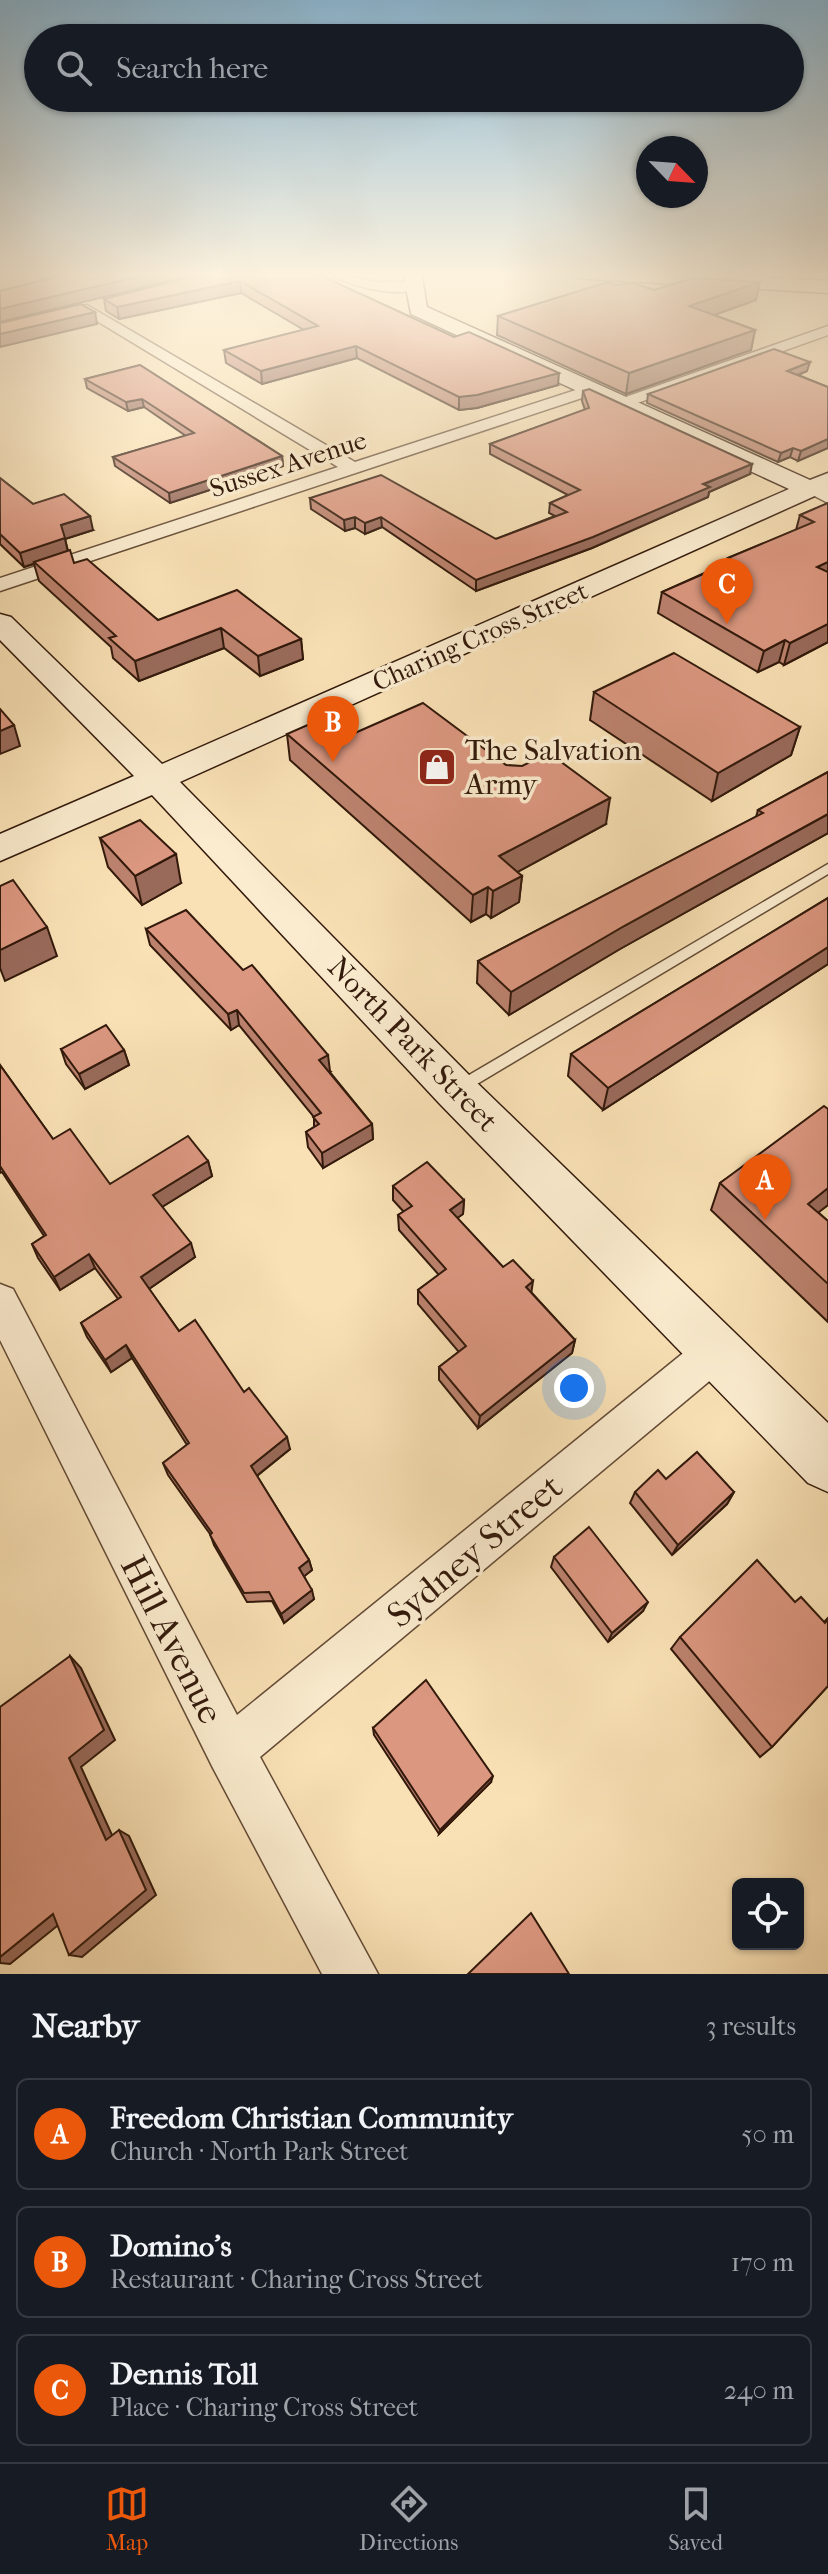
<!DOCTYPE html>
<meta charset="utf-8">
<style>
body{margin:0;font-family:"IM FELL French Canon",serif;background:#20242c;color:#f1f3f6}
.controls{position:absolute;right:24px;bottom:24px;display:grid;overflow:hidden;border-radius:12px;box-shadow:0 2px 6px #0004}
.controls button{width:72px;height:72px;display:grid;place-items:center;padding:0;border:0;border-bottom:2px solid #363941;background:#171b24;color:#f1f3f6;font:40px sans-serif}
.compass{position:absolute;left:636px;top:136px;width:72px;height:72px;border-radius:50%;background:#171b24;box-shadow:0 2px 6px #0004;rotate:115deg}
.you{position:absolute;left:574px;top:1388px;width:28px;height:28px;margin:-20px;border:6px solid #fff;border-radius:50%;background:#1a73e8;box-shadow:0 0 0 12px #1a73e833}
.badge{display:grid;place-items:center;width:52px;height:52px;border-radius:50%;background:#ea580c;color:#fff;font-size:26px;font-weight:700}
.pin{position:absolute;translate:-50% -66px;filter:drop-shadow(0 2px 4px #0008)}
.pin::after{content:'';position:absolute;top:42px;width:28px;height:24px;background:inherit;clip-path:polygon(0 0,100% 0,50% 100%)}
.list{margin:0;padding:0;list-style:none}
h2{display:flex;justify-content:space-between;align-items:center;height:104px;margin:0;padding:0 32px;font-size:34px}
h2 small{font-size:26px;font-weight:400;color:#9ea1a6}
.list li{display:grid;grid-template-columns:52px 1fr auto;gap:24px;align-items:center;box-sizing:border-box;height:112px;margin:0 16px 16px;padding:0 16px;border:2px solid #363941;border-radius:12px}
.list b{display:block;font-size:30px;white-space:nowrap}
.list p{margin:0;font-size:26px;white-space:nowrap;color:#9ea1a6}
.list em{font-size:26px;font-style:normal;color:#9ea1a6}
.icon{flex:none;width:44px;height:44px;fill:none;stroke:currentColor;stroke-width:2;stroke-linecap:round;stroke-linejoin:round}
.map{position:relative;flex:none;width:828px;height:1974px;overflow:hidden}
.search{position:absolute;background:#171b24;box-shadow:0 2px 6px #0004;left:24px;right:24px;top:24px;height:88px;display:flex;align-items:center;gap:20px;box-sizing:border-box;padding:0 28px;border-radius:44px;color:#9ea1a6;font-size:30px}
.sheet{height:488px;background:#171b24}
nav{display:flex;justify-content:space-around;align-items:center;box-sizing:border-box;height:112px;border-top:2px solid #363941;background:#171b24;font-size:22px;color:#9ea1a6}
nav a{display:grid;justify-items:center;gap:4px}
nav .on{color:#ea580c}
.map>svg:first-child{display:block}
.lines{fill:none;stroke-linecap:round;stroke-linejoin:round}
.lane-casing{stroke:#644b36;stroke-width:3}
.street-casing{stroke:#644b36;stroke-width:3}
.secondary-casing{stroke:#32190b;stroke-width:3}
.lane{fill:#fbeccf;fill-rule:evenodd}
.street{fill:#fbeccf;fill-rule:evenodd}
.secondary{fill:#fbeccf;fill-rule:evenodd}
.wall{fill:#bc826e;stroke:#32190b;stroke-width:2}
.shaded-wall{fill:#996a5a;stroke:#32190b;stroke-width:2}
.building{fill:#db9780;stroke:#32190b;stroke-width:2}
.labels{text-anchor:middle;stroke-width:7;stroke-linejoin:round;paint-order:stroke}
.far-street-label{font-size:26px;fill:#32190b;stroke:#fbeccf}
.poi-label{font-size:30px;fill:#32190b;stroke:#fbeccf;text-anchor:start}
.street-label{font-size:30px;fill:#32190b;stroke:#fbeccf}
.near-street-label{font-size:36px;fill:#32190b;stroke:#fbeccf}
</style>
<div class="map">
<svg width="828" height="1974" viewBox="0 0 828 1974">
<rect width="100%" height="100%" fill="#f9e1b5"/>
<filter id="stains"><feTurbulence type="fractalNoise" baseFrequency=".0025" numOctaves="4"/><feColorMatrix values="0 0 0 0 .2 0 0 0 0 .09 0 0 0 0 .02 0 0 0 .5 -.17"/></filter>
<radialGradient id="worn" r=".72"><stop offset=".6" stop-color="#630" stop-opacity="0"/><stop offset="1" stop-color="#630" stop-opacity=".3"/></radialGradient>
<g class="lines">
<defs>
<path id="lane" d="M828,864V874L462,1093L457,1095L452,1093L449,1089L452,1085Z"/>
<g id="street">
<path d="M327,272C348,272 358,280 376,282C390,283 409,279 420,287C401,300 344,285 327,272Z"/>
<path d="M783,272H797L794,288L782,285Z"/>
<path d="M87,305L355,462L585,387L591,385L599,390L597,393L0,591V578L338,467L82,312V306Z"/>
<path d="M828,326V335L629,406H617L615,403L617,400Z"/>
<path d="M810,484L828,490V503L801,489Z"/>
<path d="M0,1284L13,1289L237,1715L703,1337L717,1332L731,1337L736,1350L731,1363L260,1757L378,1974H322L213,1768L0,1340Z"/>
</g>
<g id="secondary">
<path d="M403,272H421L427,307L810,480L828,473V490L180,782L471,1077L828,1423V1492L808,1483L439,1103L152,795L0,861V834L134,776L0,640V614L11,617L162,764L789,489L411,314Z"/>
<path d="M566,272H676L828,281V293L575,278Z"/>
</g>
</defs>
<use href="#lane" class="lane-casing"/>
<use href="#street" class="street-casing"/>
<use href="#secondary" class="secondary-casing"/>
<use href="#lane" class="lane"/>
<use href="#street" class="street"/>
<use href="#secondary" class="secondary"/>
</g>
<g class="wall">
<path d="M35,272H207L0,322V291L44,280L35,275Z"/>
<path d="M210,272H313L558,385L477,408L459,410L357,358L262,384L226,363L224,350L304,330L241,293L119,319L106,311L104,299Z"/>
<path d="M616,285L654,290L756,300L714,315L755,330L751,350L626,394L497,335L498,316Z"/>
<path d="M140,365L282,456L283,466L170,503L115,466L113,457L186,436L144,407L128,411L87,388L85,379Z"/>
<path d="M807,371L798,375L828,387V448L798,461L790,457L778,462L647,403L648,394Z"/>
<path d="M583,391L750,474L709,492L708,497L592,548L476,591L382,527L365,534L355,528L345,531L311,509L310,498L496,539L555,516L549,513L550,503L568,495L490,454V444L585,410L582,401Z"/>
<path d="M0,478L33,504L93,530L65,539L68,551L74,563L158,620L301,639L303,659L260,676L224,648L139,681L113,658L111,647L39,581L34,564L24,567L0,544Z"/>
<path d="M828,503V642L784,665L779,662L758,672L658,613L662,592L727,563L728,558L796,530L800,515Z"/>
<path d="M594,692L800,727L791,755L712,801L590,720Z"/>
<path d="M287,734L348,736L506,765L606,824L517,872L522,876L519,902L491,918L486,914L471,922L290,760Z"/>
<path d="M828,772V833L620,949L509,1015L477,983L478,961L756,817L758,810Z"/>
<path d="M100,838L181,883L142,905L108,867Z"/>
<path d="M828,898V964L603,1110L568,1076L571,1054Z"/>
<path d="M146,929L330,1071H329L372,1124L373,1139L323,1168L308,1147L306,1132L314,1127V1117L239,1025L231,1030L150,945Z"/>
<path d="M61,1049L124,1050L129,1065L85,1089L66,1064Z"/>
<path d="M0,1065L53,1139L110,1184L208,1161L212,1176L162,1207L195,1257L149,1289L179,1331L244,1392L290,1449L257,1476L309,1560L312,1570L304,1576L314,1599L284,1623L272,1601L247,1602L214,1545L210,1534L168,1475L163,1463L187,1445L132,1358L111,1372L87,1337L81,1323L118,1299L95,1268L60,1290L38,1258L32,1244L44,1236L2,1172L0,1173Z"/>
<path d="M828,1109V1205L818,1212L828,1221V1322L711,1210L720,1183Z"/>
<path d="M393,1186L464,1200L463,1214L457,1218L503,1267L531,1292L575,1340L572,1353L478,1428L439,1380V1367L459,1352L418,1304V1290L439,1275L399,1230L398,1215L404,1212L393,1200Z"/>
<path d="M666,1479L734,1492L727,1504L672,1555L630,1503L635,1492Z"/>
<path d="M554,1557L643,1611L608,1642L551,1567Z"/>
<path d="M795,1602L824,1622L828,1618V1686L772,1747L760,1757L671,1649L680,1637Z"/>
<path d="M373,1728L491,1782L439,1834L374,1735Z"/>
</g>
<g class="shaded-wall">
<path d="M157,272H207L0,322V309Z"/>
<path d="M240,281L241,293L119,319L117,307Z"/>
<path d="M760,282L756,300L686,325L689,306Z"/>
<path d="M95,312L97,324L0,347V334Z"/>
<path d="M755,330L751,350L626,394L629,373Z"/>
<path d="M356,346L357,358L262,384L261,371Z"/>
<path d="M810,362L807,371L785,380L787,371Z"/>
<path d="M559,373L558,385L477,408L459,410V397Z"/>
<path d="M142,399L144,407L128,411L126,402Z"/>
<path d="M828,439V448L798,461L801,451Z"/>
<path d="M793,448L790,457L778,462L781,453Z"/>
<path d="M282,456L283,466L170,503L169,493Z"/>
<path d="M752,464L750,474L709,492L708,497L592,548L476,591V580Z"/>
<path d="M90,516L93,530L65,539L68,552L24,567L20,553L61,525Z"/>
<path d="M355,517V528L345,531L344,520Z"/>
<path d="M381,517L382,527L365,534V523Z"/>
<path d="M828,562V579L817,567Z"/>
<path d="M828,624V642L784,665L790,643Z"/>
<path d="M221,628L224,648L139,681L135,661Z"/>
<path d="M301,639L303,659L260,676L258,656Z"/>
<path d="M785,640L779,662L758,672L764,651Z"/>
<path d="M14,725L20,746L0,754V731Z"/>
<path d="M800,727L791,755L712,801L718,773Z"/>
<path d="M610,798L606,824L497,883L499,856Z"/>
<path d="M828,814V833L620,949L509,1015L511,992L624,926Z"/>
<path d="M176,854L181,883L142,905L135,876Z"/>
<path d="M522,876L519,902L491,918L493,891Z"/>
<path d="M488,887L486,914L471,922L473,895Z"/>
<path d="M47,927L57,956L5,981L0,968V950Z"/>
<path d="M828,947V964L603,1110L608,1088Z"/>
<path d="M237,1010L239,1025L231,1030L228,1014Z"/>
<path d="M124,1050L129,1065L85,1089L79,1074Z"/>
<path d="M328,1055L330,1071L321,1076L319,1060Z"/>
<path d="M372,1124L373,1139L323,1168L322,1153Z"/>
<path d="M208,1161L212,1176L157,1210L153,1195Z"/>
<path d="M828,1188V1205L796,1230L808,1204Z"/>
<path d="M464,1200L463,1214L449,1224L450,1210Z"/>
<path d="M191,1243L195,1257L146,1291L141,1277Z"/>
<path d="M89,1254L95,1268L60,1290L54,1277Z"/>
<path d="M533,1281L531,1295L526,1287Z"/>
<path d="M575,1340L572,1353L478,1428L480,1416Z"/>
<path d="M126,1345L132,1358L111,1372L105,1360Z"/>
<path d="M287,1437L290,1449L254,1478L251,1466Z"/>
<path d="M734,1492L727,1504L672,1555L678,1545Z"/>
<path d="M309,1560L312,1570L302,1578L299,1568Z"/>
<path d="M312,1590L314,1599L284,1623L281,1614Z"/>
<path d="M648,1602L643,1611L608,1642L612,1633Z"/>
<path d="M70,1656L81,1668L115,1740L81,1767L117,1846L106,1840L69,1758Z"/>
<path d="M493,1776L491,1782L439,1834L440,1830Z"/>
<path d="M119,1830L129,1836L156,1895L82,1957L69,1955Z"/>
<path d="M53,1914L67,1918L10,1964L0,1963V1957Z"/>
</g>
<g class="building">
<path d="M48,272H157L0,309V291L56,277Z"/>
<path d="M210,272H313L454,337L469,332L559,373L477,395L459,397L356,346L261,371L224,350L318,326L240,281L117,307L104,299Z"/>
<path d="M693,278L760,282L689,306L755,330L629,373L498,316L608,282L616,285L633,283L654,290Z"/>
<path d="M81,304L95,312L0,334V323Z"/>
<path d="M774,349L810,362L787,371L828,387V439L801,451L793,448L781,453L648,394Z"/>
<path d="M140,365L282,456L169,493L113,457L194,433L142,399L126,402L85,379Z"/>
<path d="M589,389L752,464L703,484L710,487L593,537L476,580L381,517L365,523L355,517L344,520L310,498L381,475L496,539L567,512L550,503L580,490L490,444L589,408L583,391Z"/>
<path d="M0,478L33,504L64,494L90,516L61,525L65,538L20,553L0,534Z"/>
<path d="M828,503V562L817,567L828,572V624L790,643L785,640L764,651L662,592L733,561L728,558L814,522L800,515Z"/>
<path d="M70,550L74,563L87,559L158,620L237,590L301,639L258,656L221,628L135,661L109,638L116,636L34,562Z"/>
<path d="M674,653L800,727L718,773L594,692Z"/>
<path d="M423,703L506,765L522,766L549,753L610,798L499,856L522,876L493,891L488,887L473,895L287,734L326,717L348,736Z"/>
<path d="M0,709L14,725L0,731Z"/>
<path d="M828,772V814L624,926L511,992L478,961L763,813L758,810Z"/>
<path d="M140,820L176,854L135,876L100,838Z"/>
<path d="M13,880L47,927L0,950V886Z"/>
<path d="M828,898V947L608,1088L571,1054Z"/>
<path d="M186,910L243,970L252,965L328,1055L319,1060L372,1124L322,1153L306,1132L319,1124L313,1117L321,1113L237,1010L228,1014L146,929Z"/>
<path d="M106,1025L124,1050L79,1074L61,1049Z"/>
<path d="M0,1065L53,1139L70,1129L110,1184L188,1136L208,1161L153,1195L191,1243L141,1277L179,1331L195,1320L244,1392L249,1388L287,1437L251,1466L309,1560L299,1568L312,1590L281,1614L269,1592L244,1593L210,1535L212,1533L163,1463L189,1443L126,1345L105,1360L81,1323L121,1297L89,1254L54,1277L32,1244L46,1235L0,1166Z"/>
<path d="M824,1106L828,1109V1188L808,1204L828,1221V1284L720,1183Z"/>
<path d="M427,1162L464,1200L450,1210L503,1267L513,1260L533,1281L526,1287L575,1340L480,1416L439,1367L466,1346L418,1290L446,1269L398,1215L412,1206L393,1186Z"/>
<path d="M697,1452L734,1492L678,1545L635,1492L658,1470L666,1479Z"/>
<path d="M589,1527L648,1602L612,1633L554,1557Z"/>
<path d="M757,1560L795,1602L801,1597L825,1623L828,1619V1686L772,1747L680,1637Z"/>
<path d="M70,1656L104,1730L69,1758L106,1840L119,1830L146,1890L69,1955L53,1914L0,1957V1707Z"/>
<path d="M426,1680L493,1776L440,1830L373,1728Z"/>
<path d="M531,1913L569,1974H468Z"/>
</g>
<linearGradient id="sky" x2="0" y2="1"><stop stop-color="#8ab7d3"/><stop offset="0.5" stop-color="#fcf2de"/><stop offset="1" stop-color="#fcf2de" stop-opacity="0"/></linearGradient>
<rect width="828" height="549" fill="url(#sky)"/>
<defs>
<symbol id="shop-square" viewBox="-11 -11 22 22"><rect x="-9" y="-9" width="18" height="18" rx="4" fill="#8f2418" stroke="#fbeccf"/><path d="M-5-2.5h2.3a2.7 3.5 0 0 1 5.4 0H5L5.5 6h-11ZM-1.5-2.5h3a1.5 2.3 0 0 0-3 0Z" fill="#fff"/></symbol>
</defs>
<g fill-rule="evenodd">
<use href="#shop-square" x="415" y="745" width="44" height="44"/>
</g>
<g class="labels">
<g class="far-street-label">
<text transform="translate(288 464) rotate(-18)" y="9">Sussex Avenue</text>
<text transform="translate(480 636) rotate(-24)" y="9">Charing Cross Street</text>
</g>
<g class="poi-label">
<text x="465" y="760">The Salvation<tspan x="465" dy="34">Army</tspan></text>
</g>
<g class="street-label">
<text transform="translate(413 1044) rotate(46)" y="10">North Park Street</text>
</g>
<g class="near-street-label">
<text transform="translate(474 1550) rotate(-40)" y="13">Sydney Street</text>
<text transform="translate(173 1639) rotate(63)" y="13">Hill Avenue</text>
</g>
</g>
<rect width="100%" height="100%" filter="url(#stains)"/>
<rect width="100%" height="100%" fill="url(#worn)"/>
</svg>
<div class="controls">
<button><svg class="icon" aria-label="locate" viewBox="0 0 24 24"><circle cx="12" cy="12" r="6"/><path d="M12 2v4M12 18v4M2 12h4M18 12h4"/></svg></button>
</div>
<svg class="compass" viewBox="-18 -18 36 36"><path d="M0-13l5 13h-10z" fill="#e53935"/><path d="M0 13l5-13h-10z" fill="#9ea1a6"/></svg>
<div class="you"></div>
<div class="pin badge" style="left:765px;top:1220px">A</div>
<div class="pin badge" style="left:333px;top:762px">B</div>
<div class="pin badge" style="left:727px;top:624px">C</div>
<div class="search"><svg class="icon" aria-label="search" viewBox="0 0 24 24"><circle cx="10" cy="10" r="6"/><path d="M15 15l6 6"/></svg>Search here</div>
</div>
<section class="sheet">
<h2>Nearby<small>3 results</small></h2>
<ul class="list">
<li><span class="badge">A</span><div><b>Freedom Christian Community</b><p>Church · North Park Street</p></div><em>50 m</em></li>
<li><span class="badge">B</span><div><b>Domino's</b><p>Restaurant · Charing Cross Street</p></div><em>170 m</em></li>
<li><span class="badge">C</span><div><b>Dennis Toll</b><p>Place · Charing Cross Street</p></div><em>240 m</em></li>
</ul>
</section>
<nav>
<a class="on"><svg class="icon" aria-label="map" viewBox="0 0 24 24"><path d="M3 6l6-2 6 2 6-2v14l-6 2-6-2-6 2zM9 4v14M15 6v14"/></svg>Map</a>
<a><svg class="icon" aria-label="directions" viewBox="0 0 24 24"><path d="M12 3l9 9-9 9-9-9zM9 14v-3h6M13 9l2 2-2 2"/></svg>Directions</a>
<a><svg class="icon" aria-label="saved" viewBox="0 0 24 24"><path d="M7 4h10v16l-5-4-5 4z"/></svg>Saved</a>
</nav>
